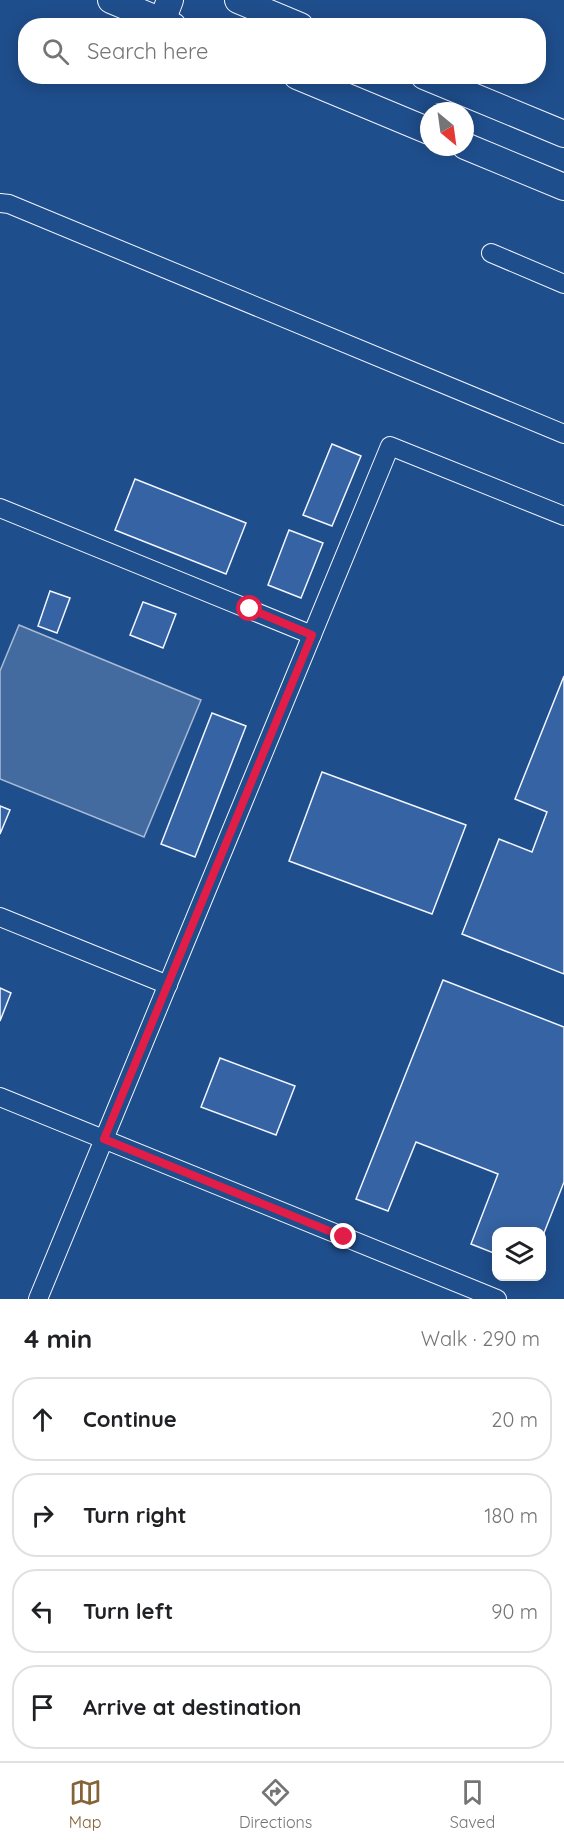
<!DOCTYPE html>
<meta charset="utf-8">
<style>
body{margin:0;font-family:Quicksand,sans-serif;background:#f6f6f6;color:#202124}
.controls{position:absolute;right:18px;bottom:18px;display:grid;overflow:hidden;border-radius:12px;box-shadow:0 3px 15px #0003}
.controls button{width:54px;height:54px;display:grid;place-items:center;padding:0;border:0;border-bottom:2px solid #e0e0e0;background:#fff;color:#202124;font:30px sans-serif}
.compass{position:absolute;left:420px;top:102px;width:54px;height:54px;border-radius:50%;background:#fff;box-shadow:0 3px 15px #0003;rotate:151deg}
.stop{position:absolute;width:18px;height:18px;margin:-14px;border:4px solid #e11d48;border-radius:50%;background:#fff}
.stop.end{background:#e11d48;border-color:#fff;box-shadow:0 2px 6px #0008}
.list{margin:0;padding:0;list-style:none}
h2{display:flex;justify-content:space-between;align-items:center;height:78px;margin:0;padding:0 24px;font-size:26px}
h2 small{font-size:20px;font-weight:400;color:#757577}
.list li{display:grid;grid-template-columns:39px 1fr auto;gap:18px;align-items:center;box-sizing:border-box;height:84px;margin:0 12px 12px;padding:0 12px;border:2px solid #e0e0e0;border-radius:24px}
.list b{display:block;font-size:22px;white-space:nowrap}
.list em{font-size:20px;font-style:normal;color:#757577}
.icon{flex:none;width:33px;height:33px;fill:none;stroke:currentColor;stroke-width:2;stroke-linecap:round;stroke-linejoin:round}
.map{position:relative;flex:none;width:564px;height:1299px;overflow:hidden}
.search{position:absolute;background:#fff;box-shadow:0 3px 15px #0003;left:18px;right:18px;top:18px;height:66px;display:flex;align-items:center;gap:15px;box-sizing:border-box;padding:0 21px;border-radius:24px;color:#757577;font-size:22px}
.sheet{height:462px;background:#fff}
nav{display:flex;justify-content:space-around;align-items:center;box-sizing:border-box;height:84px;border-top:2px solid #e0e0e0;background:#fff;font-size:16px;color:#757577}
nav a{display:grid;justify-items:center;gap:3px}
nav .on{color:#846436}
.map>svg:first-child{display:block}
.water{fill:#446ba0;stroke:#a8bbd7;stroke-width:1.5}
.building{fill:#3563a3;stroke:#f2f6ff;stroke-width:1.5}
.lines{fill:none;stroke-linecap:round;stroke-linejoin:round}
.street-casing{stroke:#f2f6ff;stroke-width:20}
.secondary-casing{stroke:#f2f6ff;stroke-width:28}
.street{stroke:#1f4e8c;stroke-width:18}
.secondary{stroke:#1f4e8c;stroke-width:26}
.route{stroke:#e11d48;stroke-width:8}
</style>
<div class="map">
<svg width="564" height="1299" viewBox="0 0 564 1299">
<rect width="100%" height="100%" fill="#1f4e8c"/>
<path class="water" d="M19,625L201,700L144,837L0,779V671Z"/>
<g class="building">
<path d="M332,444L361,456L332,526L303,515Z"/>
<path d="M135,479L246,523L226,574L115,530Z"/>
<path d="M289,530L323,543L301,598L268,585Z"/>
<path d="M50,591L70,598L57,633L38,626Z"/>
<path d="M143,602L176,614L163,648L130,635Z"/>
<path d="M564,676V974L462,934L499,839L532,852L547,812L515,799Z"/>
<path d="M212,713L246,726L195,857L161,844Z"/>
<path d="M322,772L466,825L432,914L289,861Z"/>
<path d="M0,806L10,810L0,834Z"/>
<path d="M443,980L564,1027V1182L542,1238V1232H496V1254L471,1244L498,1174L416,1142L388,1211L356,1199Z"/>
<path d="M0,988L11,993L0,1021Z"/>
<path d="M220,1058L295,1086L276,1135L201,1107Z"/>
</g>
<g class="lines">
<defs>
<g id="street">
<path d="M0,203L9,204L564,434"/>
<path d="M491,253L564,284"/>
<path d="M0,508L312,635"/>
<path d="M0,917L168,985"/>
<path d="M0,1097L497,1299"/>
<path d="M38,1299L390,446L564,516"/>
</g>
<g id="secondary">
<path d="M111,0L173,26"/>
<path d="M238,0L300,26"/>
<path d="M162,21L170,0"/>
<path d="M297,76L429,131"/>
<path d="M424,76L564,134"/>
<path d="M465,146L564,187"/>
</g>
</defs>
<use href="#street" class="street-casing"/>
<use href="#secondary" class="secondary-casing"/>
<use href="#street" class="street"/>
<use href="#secondary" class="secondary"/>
</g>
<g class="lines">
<path class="route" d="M250,609L312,635L104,1139L344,1237"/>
</g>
</svg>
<div class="controls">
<button><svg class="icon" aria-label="layers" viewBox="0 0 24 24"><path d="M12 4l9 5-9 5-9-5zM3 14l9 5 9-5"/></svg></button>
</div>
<svg class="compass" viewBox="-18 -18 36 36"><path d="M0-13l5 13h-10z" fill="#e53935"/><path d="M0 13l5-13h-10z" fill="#757577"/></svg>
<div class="stop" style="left:250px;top:609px"></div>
<div class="stop end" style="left:344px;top:1237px"></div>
<div class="search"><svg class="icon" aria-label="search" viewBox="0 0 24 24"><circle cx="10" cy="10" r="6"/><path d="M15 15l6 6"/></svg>Search here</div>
</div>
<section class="sheet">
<h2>4 min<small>Walk · 290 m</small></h2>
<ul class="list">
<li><svg class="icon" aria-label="ahead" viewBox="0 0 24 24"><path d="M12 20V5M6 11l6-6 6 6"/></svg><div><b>Continue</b></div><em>20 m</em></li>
<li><svg class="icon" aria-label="right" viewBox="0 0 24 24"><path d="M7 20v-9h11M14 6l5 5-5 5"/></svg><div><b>Turn right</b></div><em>180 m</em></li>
<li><svg class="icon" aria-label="left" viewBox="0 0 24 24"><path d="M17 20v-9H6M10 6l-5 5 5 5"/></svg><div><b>Turn left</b></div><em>90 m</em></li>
<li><svg class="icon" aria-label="arrive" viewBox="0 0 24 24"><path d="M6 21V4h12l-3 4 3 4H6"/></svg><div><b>Arrive at destination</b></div></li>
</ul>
</section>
<nav>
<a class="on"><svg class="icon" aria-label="map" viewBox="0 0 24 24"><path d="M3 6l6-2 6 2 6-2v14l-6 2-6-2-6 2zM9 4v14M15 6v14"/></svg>Map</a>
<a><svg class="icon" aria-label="directions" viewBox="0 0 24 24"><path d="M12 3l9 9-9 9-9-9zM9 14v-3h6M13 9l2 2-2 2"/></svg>Directions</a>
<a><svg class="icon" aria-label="saved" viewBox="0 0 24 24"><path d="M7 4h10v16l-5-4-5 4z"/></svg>Saved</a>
</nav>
